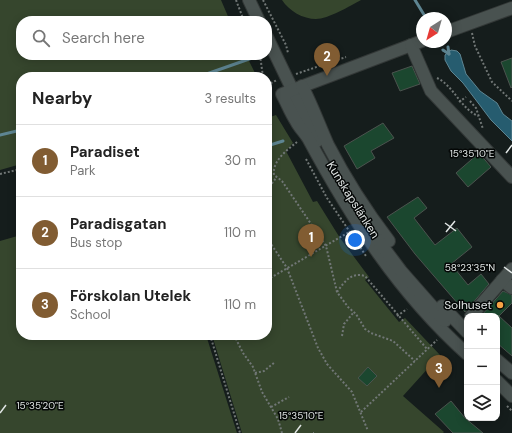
<!DOCTYPE html>
<meta charset="utf-8">
<style>
body{margin:0;font-family:"DM Sans",sans-serif;background:#f2f2f2;color:#222}
.controls{position:absolute;right:12px;bottom:12px;display:grid;overflow:hidden;border-radius:8px;box-shadow:0 2px 10px #0003}
.controls button{width:36px;height:36px;display:grid;place-items:center;padding:0;border:0;border-bottom:1px solid #e0e0e0;background:#fff;color:#222;font:20px sans-serif}
.compass{position:absolute;left:416px;top:12px;width:36px;height:36px;border-radius:50%;background:#fff;box-shadow:0 2px 10px #0003;rotate:217deg}
.you{position:absolute;left:355px;top:240px;width:14px;height:14px;margin:-10px;border:3px solid #fff;border-radius:50%;background:#1a73e8;box-shadow:0 0 0 6px #1a73e833}
.badge{display:grid;place-items:center;width:26px;height:26px;border-radius:50%;background:#815c32;color:#fff;font-size:13px;font-weight:700}
.pin{position:absolute;translate:-50% -33px;filter:drop-shadow(0 1px 2px #0008)}
.pin::after{content:'';position:absolute;top:21px;width:14px;height:12px;background:inherit;clip-path:polygon(0 0,100% 0,50% 100%)}
.list{margin:0;padding:0;list-style:none}
h2{display:flex;justify-content:space-between;align-items:center;height:52px;margin:0;padding:0 16px;font-size:17px}
h2 small{font-size:13px;font-weight:400;color:#767676}
.list li{display:grid;grid-template-columns:26px 1fr auto;gap:12px;align-items:center;box-sizing:border-box;height:72px;padding:0 16px;border-top:1px solid #e0e0e0}
.list b{display:block;font-size:15px;white-space:nowrap}
.list p{margin:0;font-size:13px;white-space:nowrap;color:#767676}
.list em{font-size:13px;font-style:normal;color:#767676}
.icon{flex:none;width:22px;height:22px;fill:none;stroke:currentColor;stroke-width:2;stroke-linecap:round;stroke-linejoin:round}
.map{position:relative;flex:none;width:512px;height:433px;overflow:hidden}
.search{position:absolute;background:#fff;box-shadow:0 2px 10px #0003;left:16px;top:16px;width:256px;height:44px;display:flex;align-items:center;gap:10px;box-sizing:border-box;padding:0 14px;border-radius:16px;color:#767676;font-size:15px}
.panel{position:absolute;background:#fff;box-shadow:0 2px 10px #0003;left:16px;top:72px;width:256px;height:268px;border-radius:16px}
.map>svg:first-child{display:block}
.green{fill:#36462d}
.water{fill:#265c6f;stroke:#5e8592}
.lines{fill:none;stroke-linecap:round;stroke-linejoin:round}
.stream{stroke:#5e8592;stroke-width:3}
.building{fill:#1b472f;stroke:#4b534e}
.minor-casing{stroke:#333837;stroke-width:14}
.path{stroke:#717776;stroke-width:2;stroke-dasharray:2 2;stroke-linecap:butt}
.minor{stroke:#495250;stroke-width:12}
.ticks{fill:none;stroke:#dfe4e3;stroke-width:1.5}
.poi-dot{fill:#f5a345;stroke:#040706;stroke-width:1.5}
.labels{text-anchor:middle;stroke-width:3;stroke-linejoin:round;paint-order:stroke}
.street-label{font-size:12px;fill:#dfe4e3;stroke:#040706}
.poi-label{font-size:12px;fill:#dfe4e3;stroke:#040706;text-anchor:end}
.ticks-label{font-size:10px;text-anchor:middle;fill:#dfe4e3;stroke:#040706;stroke-width:3;stroke-linejoin:round;paint-order:stroke}
</style>
<div class="map">
<svg width="512" height="433" viewBox="0 0 512 433">
<rect width="100%" height="100%" fill="#151d1c"/>
<g class="green">
<path d="M0,0H221L230,21H21V55H246L257,77H21V164L0,170Z"/>
<path d="M282,0H361C350,6 328,19 316,19C303,19 289,11 282,0Z"/>
<path d="M276,115L293,143L286,151L313,202L317,201L340,238L369,277L365,280L399,322L405,318L440,355L403,396L444,432L443,433H242L212,335H267V118Z"/>
<path d="M21,235V335H206L237,433H0V241Z"/>
</g>
<path class="water" d="M451,50L457,51L460,54L466,74L480,91L497,103L503,114L512,121V141L491,120L463,83L451,71L445,60V55Z"/>
<g class="lines">
<g class="stream">
<path d="M415,0L426,18"/>
<path d="M448,47L449,54"/>
<path d="M443,50L449,54"/>
<path d="M198,77L252,58"/>
<path d="M0,135L21,130"/>
<path d="M267,146L283,141"/>
</g>
</g>
<g class="building">
<path d="M512,58V87L511,88L501,62Z"/>
<path d="M412,66L420,84L400,91L392,73Z"/>
<path d="M383,123L394,138L371,151L375,158L357,169L344,146Z"/>
<path d="M479,153L491,167L468,187L456,173Z"/>
<path d="M418,197L427,208L414,218L435,245L457,228L472,247L451,264L468,285L481,274L489,284L465,312L415,254L387,217Z"/>
<path d="M503,291L512,295V303L499,316L512,328V356L497,343V316H481Z"/>
<path d="M368,367L377,376L367,386L358,378Z"/>
<path d="M451,401L465,418L483,433H453L435,414Z"/>
</g>
<g class="lines">
<defs>
<g id="minor">
<path d="M249,0L259,21"/>
<path d="M446,32L512,8"/>
<path d="M267,37L317,141"/>
<path d="M422,41L282,94C287,103 290,112 296,121C299,127 304,132 308,138C351,218 399,293 467,354"/>
<path d="M411,45L431,91L512,177"/>
<path d="M302,86C312,105 319,125 328,145C345,178 366,211 389,241"/>
<path d="M374,235L401,271L445,321"/>
<path d="M502,280L512,288"/>
<path d="M442,306L467,332"/>
<path d="M471,316L512,269"/>
<path d="M497,360L512,373"/>
<path d="M497,381L512,396"/>
</g>
</defs>
<use href="#minor" class="minor-casing"/>
<g class="path">
<path d="M236,0L244,21"/>
<path d="M263,0L286,45L288,53"/>
<path d="M472,33L475,46L492,82L512,101"/>
<path d="M260,55L263,77"/>
<path d="M296,74L346,57"/>
<path d="M437,78C454,86 460,108 478,116"/>
<path d="M267,85L271,96"/>
<path d="M267,85L277,80"/>
<path d="M470,101L476,108L483,129"/>
<path d="M459,102L466,97"/>
<path d="M297,142C287,150 272,161 274,175L282,181L326,246L337,292L348,307L356,314L365,329L371,333L393,341L415,361"/>
<path d="M306,159L327,198L366,256"/>
<path d="M0,174L21,169"/>
<path d="M267,190L276,178"/>
<path d="M267,238L287,268L318,348L327,364L352,392L368,431"/>
<path d="M267,280L349,232"/>
<path d="M337,292C345,281 351,272 365,276L427,349"/>
<path d="M397,316L407,309"/>
<path d="M210,335L240,433"/>
<path d="M234,335L243,353L253,367L262,392L278,419L282,433"/>
<path d="M342,336L344,324L354,312"/>
<path d="M235,337L241,335"/>
<path d="M255,373L264,371L275,362"/>
<path d="M507,406L512,411"/>
<path d="M271,407L289,397"/>
<path d="M361,412L437,340"/>
<path d="M313,433H314"/>
</g>
<use href="#minor" class="minor"/>
</g>
<path class="ticks" d="M506,153L512,145M445,223L456,231M446,232L455,221M504,267L512,273M0,413L6,405M295,433L301,425"/>
<circle class="poi-dot" cx="500" cy="305" r="4"/>
<g class="labels">
<g class="street-label">
<text transform="translate(353 200) rotate(58)" y="4">Kunskapslänken</text>
</g>
<g class="poi-label">
<text x="492" y="309">Solhuset</text>
</g>
</g>
<g class="ticks-label">
<text x="472" y="157">15°35'10"E</text>
<text x="470" y="271">58°23'35"N</text>
<text x="40" y="409">15°35'20"E</text>
<text x="301" y="419">15°35'10"E</text>
</g>
</svg>
<div class="controls">
<button>+</button>
<button>−</button>
<button><svg class="icon" aria-label="layers" viewBox="0 0 24 24"><path d="M12 4l9 5-9 5-9-5zM3 14l9 5 9-5"/></svg></button>
</div>
<svg class="compass" viewBox="-18 -18 36 36"><path d="M0-13l5 13h-10z" fill="#e53935"/><path d="M0 13l5-13h-10z" fill="#767676"/></svg>
<div class="you"></div>
<div class="pin badge" style="left:311px;top:257px">1</div>
<div class="pin badge" style="left:327px;top:76px">2</div>
<div class="pin badge" style="left:439px;top:388px">3</div>
<div class="search"><svg class="icon" aria-label="search" viewBox="0 0 24 24"><circle cx="10" cy="10" r="6"/><path d="M15 15l6 6"/></svg>Search here</div>
<section class="panel">
<h2>Nearby<small>3 results</small></h2>
<ul class="list">
<li><span class="badge">1</span><div><b>Paradiset</b><p>Park</p></div><em>30 m</em></li>
<li><span class="badge">2</span><div><b>Paradisgatan</b><p>Bus stop</p></div><em>110 m</em></li>
<li><span class="badge">3</span><div><b>Förskolan Utelek</b><p>School</p></div><em>110 m</em></li>
</ul>
</section>
</div>
